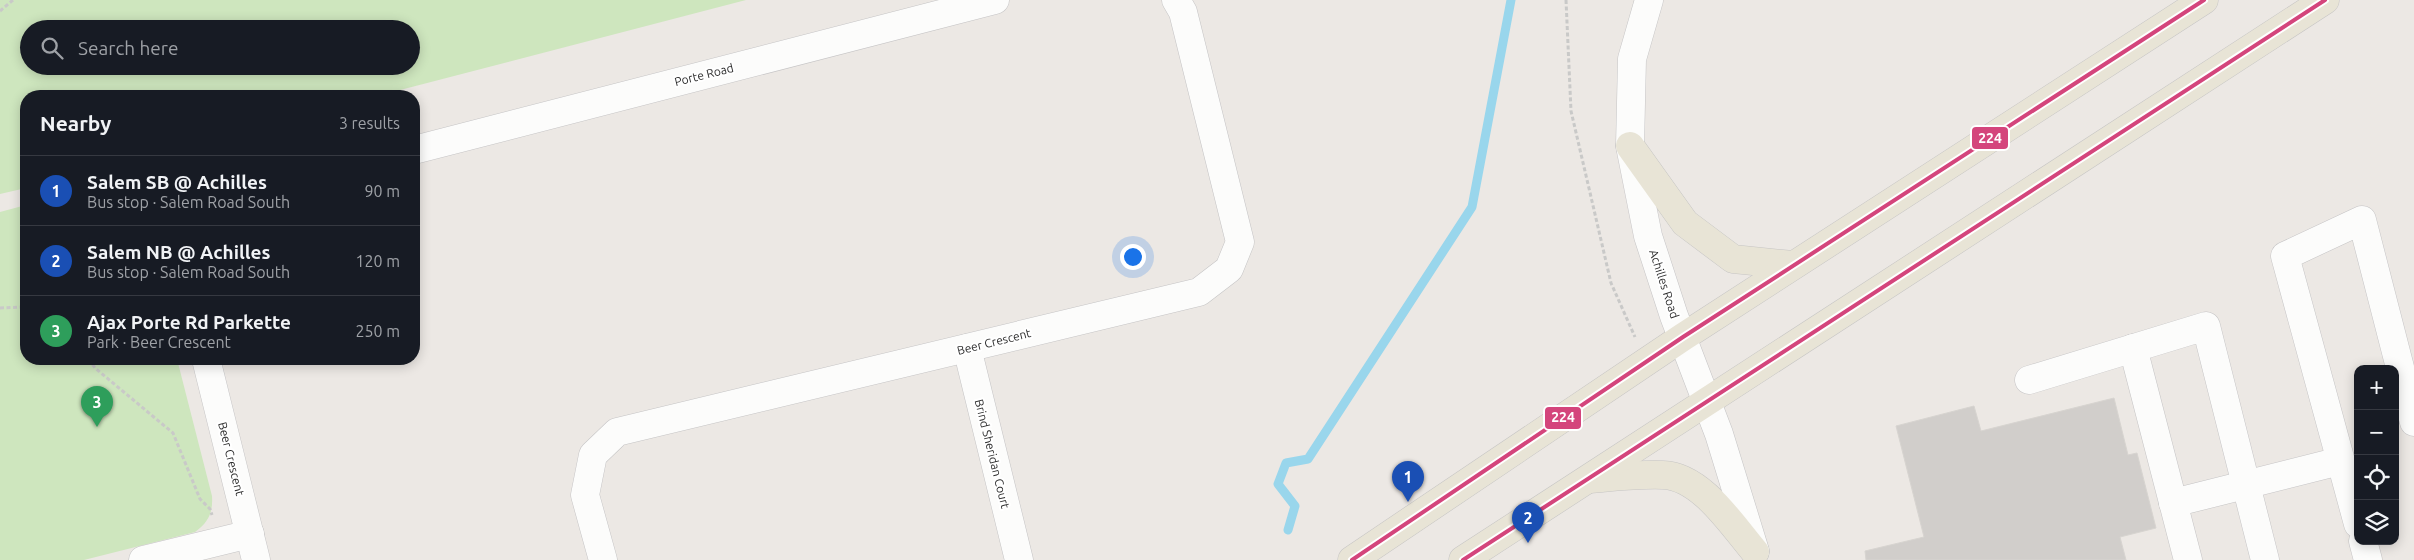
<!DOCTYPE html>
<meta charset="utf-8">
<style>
body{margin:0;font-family:Ubuntu,sans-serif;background:#20242c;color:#f1f3f6}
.controls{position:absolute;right:15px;bottom:15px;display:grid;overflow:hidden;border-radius:10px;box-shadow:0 2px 12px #0003}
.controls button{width:45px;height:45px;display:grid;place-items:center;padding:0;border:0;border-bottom:1px solid #363941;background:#171b24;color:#f1f3f6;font:25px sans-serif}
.you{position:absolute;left:1132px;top:256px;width:18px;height:18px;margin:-12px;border:4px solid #fff;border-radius:50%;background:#1a73e8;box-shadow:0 0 0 8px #1a73e833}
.badge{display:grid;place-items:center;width:32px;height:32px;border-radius:50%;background:#b45309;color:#fff;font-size:16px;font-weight:700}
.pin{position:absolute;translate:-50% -41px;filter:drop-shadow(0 1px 2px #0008)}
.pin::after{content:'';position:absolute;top:26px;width:18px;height:15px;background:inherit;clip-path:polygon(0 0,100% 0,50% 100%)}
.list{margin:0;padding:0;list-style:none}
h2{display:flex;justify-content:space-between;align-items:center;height:65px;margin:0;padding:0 20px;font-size:21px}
h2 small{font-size:16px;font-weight:400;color:#9ea1a6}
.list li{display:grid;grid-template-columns:32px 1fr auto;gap:15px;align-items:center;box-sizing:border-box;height:70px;padding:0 20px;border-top:1px solid #363941}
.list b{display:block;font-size:19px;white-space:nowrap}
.list p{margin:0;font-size:16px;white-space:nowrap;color:#9ea1a6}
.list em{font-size:16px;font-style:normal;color:#9ea1a6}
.icon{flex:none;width:28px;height:28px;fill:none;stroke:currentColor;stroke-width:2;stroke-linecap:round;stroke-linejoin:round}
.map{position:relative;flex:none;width:2414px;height:560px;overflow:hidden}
.search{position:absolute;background:#171b24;box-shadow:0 2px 12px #0003;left:20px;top:20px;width:400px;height:55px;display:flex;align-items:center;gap:12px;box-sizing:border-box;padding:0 18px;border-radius:28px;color:#9ea1a6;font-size:19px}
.panel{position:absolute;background:#171b24;box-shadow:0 2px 12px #0003;left:20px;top:90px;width:400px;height:275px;border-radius:20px}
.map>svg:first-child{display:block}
.park{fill:#cee6be;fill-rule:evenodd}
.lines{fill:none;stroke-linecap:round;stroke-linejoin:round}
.stream{stroke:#99d6ec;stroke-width:9}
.building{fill:#d1cecb;stroke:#d7d4d0}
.minor-casing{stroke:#c5c4c5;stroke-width:29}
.major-casing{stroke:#c6c5c4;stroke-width:29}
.path{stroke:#c9c9c8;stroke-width:3;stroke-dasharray:4 2.5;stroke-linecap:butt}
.minor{stroke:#fcfcfb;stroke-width:28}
.major{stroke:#e8e4d6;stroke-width:28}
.bus-1-casing{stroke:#fff;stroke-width:8}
.bus-1{stroke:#d4457c;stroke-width:4}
.labels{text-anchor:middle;stroke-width:4;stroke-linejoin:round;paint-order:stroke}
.street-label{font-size:12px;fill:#2e2e2e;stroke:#fff}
.line-badge{stroke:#fff;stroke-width:2}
.badge-label{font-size:14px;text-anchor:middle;font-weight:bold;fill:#fff}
</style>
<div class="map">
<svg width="2414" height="560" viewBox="0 0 2414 560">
<rect width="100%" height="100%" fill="#ece8e4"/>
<g class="park">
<path d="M0,0H746L377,96H26V188L0,194ZM29,29H411V66H29Z"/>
<path d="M26,205V359H177L212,496C213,512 209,522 195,532L84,560H0V212Z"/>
</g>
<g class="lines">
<path class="stream" d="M1288,530L1295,506L1278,484L1286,463L1308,459L1472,207L1511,0"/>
</g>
<path class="building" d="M2114,398L2128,455L2137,453L2156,528L2120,537L2126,560H1866L1865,551L1924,537L1896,426L1974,406L1981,431Z"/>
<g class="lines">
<defs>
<g id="minor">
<path d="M1649,0L1632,59L1630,146L1648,236L1674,316L1719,434L1755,551"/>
<path d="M414,150L995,0"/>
<path d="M967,348L1019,560"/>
<path d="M2133,348L2188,560"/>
<path d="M206,359L256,560"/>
<path d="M2029,380L2206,326L2265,560"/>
<path d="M2173,503L2340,461"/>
<path d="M2358,524L2285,256L2362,220L2414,422"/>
<path d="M2363,541L2368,560"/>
<path d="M143,560L250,534"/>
<path d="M603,560L585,495L593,455L617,432L1199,292L1229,269L1240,242L1183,12L1176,0"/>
</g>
<g id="major">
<path d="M1630,146L1685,223L1733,259L1793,265"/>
<path d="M1590,479C1614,477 1639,474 1663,475C1701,476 1732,525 1755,552"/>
<path d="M1352,560L1683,337L2204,0"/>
<path d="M1463,560L2325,0"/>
</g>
</defs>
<use href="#minor" class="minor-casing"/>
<use href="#major" class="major-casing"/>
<g class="path">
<path d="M1566,0L1571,111L1611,283L1635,337"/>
<path d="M0,11L13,0"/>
<path d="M0,308L26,307"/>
<path d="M89,359L95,368L173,433L200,499L210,509L212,515"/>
</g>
<use href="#minor" class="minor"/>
<use href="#major" class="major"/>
<defs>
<g id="bus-1">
<path d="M1352,560L1683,337L2204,0"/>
<path d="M1463,560L2325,0"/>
</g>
</defs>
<use href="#bus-1" class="bus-1-casing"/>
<use href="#bus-1" class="bus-1"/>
</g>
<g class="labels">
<g class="street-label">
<text transform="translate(704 75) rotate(-14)" y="4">Porte Road</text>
<text transform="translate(1664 284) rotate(72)" y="4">Achilles Road</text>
<text transform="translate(994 342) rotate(-14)" y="4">Beer Crescent</text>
<text transform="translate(992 454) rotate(76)" y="4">Brind Sheridan Court</text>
<text transform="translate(231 459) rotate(76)" y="4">Beer Crescent</text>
</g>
</g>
<g class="line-badge">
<rect x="1971" y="126" width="38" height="24" rx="5" fill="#d4457c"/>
<rect x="1544" y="406" width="38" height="24" rx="5" fill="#d4457c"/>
</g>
<g class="badge-label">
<text x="1990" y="143">224</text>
<text x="1563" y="422">224</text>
</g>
</svg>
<div class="controls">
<button>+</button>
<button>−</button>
<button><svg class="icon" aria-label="locate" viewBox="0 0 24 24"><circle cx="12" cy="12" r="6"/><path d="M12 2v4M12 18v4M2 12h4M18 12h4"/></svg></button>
<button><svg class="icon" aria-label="layers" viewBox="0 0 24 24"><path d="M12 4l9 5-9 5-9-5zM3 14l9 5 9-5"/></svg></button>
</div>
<div class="you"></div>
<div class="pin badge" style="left:1408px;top:502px;background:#1a4fb4">1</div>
<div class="pin badge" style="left:1528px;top:543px;background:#1a4fb4">2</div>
<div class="pin badge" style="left:97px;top:427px;background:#2e9e5b">3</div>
<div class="search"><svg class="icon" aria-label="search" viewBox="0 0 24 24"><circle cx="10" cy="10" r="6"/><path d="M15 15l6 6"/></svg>Search here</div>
<section class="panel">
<h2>Nearby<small>3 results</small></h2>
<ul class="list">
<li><span class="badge" style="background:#1a4fb4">1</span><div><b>Salem SB @ Achilles</b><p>Bus stop · Salem Road South</p></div><em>90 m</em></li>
<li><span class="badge" style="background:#1a4fb4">2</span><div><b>Salem NB @ Achilles</b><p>Bus stop · Salem Road South</p></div><em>120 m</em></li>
<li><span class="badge" style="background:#2e9e5b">3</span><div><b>Ajax Porte Rd Parkette</b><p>Park · Beer Crescent</p></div><em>250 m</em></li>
</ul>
</section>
</div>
